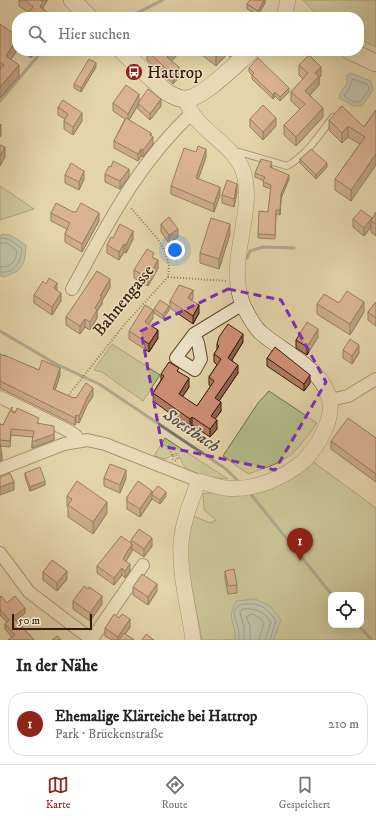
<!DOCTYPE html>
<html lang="de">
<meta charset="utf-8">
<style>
body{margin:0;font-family:"IM FELL DW Pica",serif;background:#f6f6f6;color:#222}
.controls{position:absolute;right:12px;bottom:12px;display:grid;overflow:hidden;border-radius:8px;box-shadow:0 4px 16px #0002}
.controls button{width:36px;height:36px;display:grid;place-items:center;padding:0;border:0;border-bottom:1px solid #e0e0e0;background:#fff;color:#222;font:20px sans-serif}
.scale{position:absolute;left:12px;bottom:10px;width:80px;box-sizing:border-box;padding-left:4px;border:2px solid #361906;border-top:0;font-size:11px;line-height:14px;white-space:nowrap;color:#361906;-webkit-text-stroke:3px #ede3c7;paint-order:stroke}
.you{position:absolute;left:175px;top:250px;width:14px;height:14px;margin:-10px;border:3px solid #fff;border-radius:50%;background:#1a73e8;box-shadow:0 0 0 6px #1a73e833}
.badge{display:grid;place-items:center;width:26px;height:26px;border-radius:50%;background:#8f2418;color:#fff;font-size:13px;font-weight:700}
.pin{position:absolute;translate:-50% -33px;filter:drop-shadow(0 1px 2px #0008)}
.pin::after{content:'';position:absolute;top:21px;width:14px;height:12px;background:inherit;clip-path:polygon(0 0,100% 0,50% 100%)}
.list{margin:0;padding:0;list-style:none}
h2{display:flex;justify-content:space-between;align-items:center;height:52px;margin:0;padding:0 16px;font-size:17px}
h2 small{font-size:13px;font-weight:400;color:#767676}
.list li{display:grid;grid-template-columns:26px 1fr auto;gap:12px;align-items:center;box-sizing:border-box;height:64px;margin:0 8px 8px;padding:0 8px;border:1px solid #e0e0e0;border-radius:16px}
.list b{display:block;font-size:15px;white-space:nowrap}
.list p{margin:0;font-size:13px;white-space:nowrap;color:#767676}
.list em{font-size:13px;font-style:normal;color:#767676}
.icon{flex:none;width:22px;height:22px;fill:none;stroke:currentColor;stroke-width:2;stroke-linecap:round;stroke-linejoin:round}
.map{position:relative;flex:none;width:376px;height:640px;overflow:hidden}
.search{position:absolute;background:#fff;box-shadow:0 4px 16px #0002;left:12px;right:12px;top:12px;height:44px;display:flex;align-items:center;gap:10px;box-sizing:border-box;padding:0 14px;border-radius:16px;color:#767676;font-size:15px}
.sheet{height:124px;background:#fff}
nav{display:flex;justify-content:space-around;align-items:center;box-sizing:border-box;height:56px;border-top:1px solid #e0e0e0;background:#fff;font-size:11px;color:#767676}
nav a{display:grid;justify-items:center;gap:2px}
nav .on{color:#8f2418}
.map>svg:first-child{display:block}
.green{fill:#b3bd89;stroke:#746b48;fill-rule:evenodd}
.water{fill:#9cb5b5;stroke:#73776f}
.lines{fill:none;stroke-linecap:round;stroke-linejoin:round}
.shore{stroke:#69675e;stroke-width:1}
.stream{stroke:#73776f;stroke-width:3}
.service-casing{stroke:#61482f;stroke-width:8}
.minor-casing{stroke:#61482f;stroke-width:14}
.tertiary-casing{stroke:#61482f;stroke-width:16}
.secondary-casing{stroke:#361906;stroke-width:18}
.path{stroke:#361906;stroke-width:2;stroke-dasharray:1 2;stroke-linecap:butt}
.service{stroke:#ede3c7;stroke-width:6}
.minor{stroke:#ede3c7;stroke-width:12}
.tertiary{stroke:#ede3c7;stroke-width:15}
.secondary{stroke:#ede3c7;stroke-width:17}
.wall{fill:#b17b66;stroke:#361906}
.shaded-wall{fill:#906453;stroke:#361906}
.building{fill:#ce8f77;stroke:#361906}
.marked{fill:none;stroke:#7b2cbf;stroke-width:3;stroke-dasharray:8 5;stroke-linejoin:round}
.labels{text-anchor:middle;stroke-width:3;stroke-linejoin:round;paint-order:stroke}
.poi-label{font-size:17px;fill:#361906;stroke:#ede3c7;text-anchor:start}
.street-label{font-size:17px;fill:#361906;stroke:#ede3c7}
.water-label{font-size:18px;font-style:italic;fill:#55483b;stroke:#ede3c7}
</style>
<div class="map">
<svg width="376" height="640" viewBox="0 0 376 640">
<rect width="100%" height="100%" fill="#e3d4a9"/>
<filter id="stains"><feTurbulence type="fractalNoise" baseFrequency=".005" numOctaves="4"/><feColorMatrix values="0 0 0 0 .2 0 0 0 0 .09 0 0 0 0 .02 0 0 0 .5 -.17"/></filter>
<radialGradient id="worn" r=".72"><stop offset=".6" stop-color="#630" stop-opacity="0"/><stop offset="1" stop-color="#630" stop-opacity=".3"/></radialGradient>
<g class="green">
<path d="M303,0H376V47L359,39V17H319Z"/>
<path d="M0,186L34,209L0,220Z"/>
<path d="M112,344L160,375L143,401L102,372L94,370Z"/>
<path d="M269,391L317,423C292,458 289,460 248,474L223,456L258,403Z"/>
<path d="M165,438L228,479C215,478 196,476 185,467C181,463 181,457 177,453L165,459L154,456Z"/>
<path d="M312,461L376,508V640H273L278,629L232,621L235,628V640H202L188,569L187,543L191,515L210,523L216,520L204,510L203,494L215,492ZM331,595H361V625H331Z"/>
</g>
<g class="water">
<path d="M351,73L371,81L373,90L362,106H354L339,98C340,88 349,88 347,75Z"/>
<path d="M2,234L10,235L26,245C25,265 23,271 3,277L0,275V237Z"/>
<path d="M255,599L270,606L281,620L273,640H235C236,622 226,619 236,601Z"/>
</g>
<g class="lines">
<g class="shore">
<path d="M353,79L368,85L369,90L360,102H354L344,96L349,89Z"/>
<path d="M0,238L9,239L22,249C21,262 15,274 0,272"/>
<path d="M0,243H7L17,251C16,262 11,267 0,267"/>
<path d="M239,640C240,627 235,623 234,611L239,605C258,602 265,605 276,621L270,640"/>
<path d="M244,640V627L240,613L242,609C256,608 262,610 271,622L265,640"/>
<path d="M250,640V626L246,617L252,614L260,618L264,623L259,640"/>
</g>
<g class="stream">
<path d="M129,17L163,0"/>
<path d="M0,101L42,51"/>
<path d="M247,258L250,251L263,247L294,248"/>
<path d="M0,331L56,364L99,384L226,469L241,484"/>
<path d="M249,492L332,595"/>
<path d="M358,625L372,640"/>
</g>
<defs>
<path id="service" d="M233,153L239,152L287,166C306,156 320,134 333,117"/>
<g id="minor">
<path d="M72,289C107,225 138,163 192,113"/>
<path d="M194,334L198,343L201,359L195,370L176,358L194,334L243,304"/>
<path d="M0,397L69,431L76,436L77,441"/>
<path d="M330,400L348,396L376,379"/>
<path d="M0,469L64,444L87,440L105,444L199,481"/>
<path d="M0,553L29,592L92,640"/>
<path d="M92,639L143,565"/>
</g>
<g id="tertiary">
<path d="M284,17L288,0"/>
<path d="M186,99C192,130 239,144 245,178C253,220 225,265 244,307C248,315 253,325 260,332C291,359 348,379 325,429C318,445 310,457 296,467C276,481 250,491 225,488C216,487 207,483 199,481C191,501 183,521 181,543C179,575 189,608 193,640"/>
</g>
<g id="secondary">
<path d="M72,0L89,17"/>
<path d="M122,51L165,91C171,95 178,99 185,99C201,100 238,62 251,51"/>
<path d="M350,51L376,63"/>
</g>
</defs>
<use href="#service" class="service-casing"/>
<use href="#minor" class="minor-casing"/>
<use href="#tertiary" class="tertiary-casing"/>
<use href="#secondary" class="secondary-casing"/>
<g class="path">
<path d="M168,277L226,281"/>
<path d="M67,397L124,325L168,277L169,266L165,251L157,238L130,207"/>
<path d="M168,446L173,456"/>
<circle cx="175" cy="458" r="2.5"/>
</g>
<use href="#service" class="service"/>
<use href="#minor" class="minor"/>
<use href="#tertiary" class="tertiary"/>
<use href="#secondary" class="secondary"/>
</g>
<g class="wall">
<path d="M19,0H47V1L43,7V9L50,17H28V14L29,13L19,6Z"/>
<path d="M265,0V3L258,15L247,9V4Z"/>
<path d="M0,24L17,50L11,59L19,76L0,98Z"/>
<path d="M22,51H36L31,58Z"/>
<path d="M147,51L172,61L179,77L173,84L147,60Z"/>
<path d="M197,51H236L230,57L227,54L216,66Z"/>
<path d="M299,65L321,76L319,78V85L310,95L323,117L296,146L284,135V125L300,109L291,101V92L303,79L299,75Z"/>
<path d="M96,67L81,92L74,88V84Z"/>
<path d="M249,68L289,92L280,101L275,96L273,99L252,79V75L249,72Z"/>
<path d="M139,101L161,106L150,120L138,109V105L129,120L151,135L153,144L143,157L141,156L138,161L114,148V141L125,119L113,111V103Z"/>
<path d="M58,107L82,121L73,135L64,129V121L65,119L58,115Z"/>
<path d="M376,110L351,201L335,190V179L360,144L348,137L342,143L329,130V120L364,127Z"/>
<path d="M250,119L276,126L263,140L250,127Z"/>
<path d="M206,157L198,179L220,195L214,212L171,194V186Z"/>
<path d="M300,159L327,167L316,179L300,163Z"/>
<path d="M272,166L271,167L289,179L281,198L280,215L276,214L275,239L258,238V234L268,212L271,189L263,186L264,181L255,177V173Z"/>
<path d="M105,174L129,177L120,189L105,182Z"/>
<path d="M65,175L84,179L79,190L65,183Z"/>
<path d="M237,192L234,207L222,203V195Z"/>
<path d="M73,212L99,221L82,252L65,242V234L67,229L51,221V213Z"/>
<path d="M376,212V236L371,232V227L364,236L353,227V219H372Z"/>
<path d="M161,224L178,237L169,243L161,232Z"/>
<path d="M230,234L219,269L200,263V253Z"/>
<path d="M113,238L133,239L126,253L124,252L119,260L107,253V245Z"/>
<path d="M154,259L158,268L148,286L134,278V270Z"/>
<path d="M46,284L57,290L61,301L52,315L34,303V295Z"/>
<path d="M110,287L102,301V304L97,311V318L90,330L85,327L80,334L66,325V317Z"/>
<path d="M193,298L191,301L199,313L193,324L170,308V301Z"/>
<path d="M376,302V326L368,320V312Z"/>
<path d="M317,304L364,312L350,335L317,314Z"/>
<path d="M154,309L169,310L163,319L154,313Z"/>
<path d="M153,318L149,324L158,338L149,352L129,339V331Z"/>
<path d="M318,337L307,355L296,348V340Z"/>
<path d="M243,342L232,360L238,373L219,401L221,411L215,419L217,429L210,437L192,425L190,428L153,401V393L161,380V374L179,372L189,387L182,397L197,406L211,386L209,385V377L217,365L214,362V354L217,350V344Z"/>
<path d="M343,350L359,353L352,364L343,358Z"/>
<path d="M0,354L4,356L39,370L60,375L55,390L71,397L76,398L93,396L87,405L79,423L76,422L75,425L0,388Z"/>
<path d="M267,358L310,383L304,391L267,366Z"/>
<path d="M12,412L39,423L54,436V440L32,448L33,437L11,435L10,447L0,446L2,460L0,461V424L3,425Z"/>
<path d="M376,438V482L331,449V441Z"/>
<path d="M25,473L45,485L30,491L25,477Z"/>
<path d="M104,478H126L120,493L104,486Z"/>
<path d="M152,493L166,496L160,504L152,499L140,517L127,509V497Z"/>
<path d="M67,496L107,513L93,534L68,517V508L67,507Z"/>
<path d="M131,540L152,546L144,557L132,549V551L126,561L130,571L125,578L122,575L114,585L97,573V566L131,543Z"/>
<path d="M225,571L237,585V593L228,594L225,578Z"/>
<path d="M43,572L67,579L57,591L43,580Z"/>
<path d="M133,587L157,591L148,605L133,595Z"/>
<path d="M88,589L102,604L90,621L73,609V601Z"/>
<path d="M0,597L7,603L25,613L16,620L34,640L12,637L5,629V624L7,622L0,615Z"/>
<path d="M130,627L125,634L134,640H112L105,636V628Z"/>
</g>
<g class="shaded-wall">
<path d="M41,0H47V1L43,7V13L40,17Z"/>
<path d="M264,0H265V3L258,15V11Z"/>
<path d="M17,39V50L6,67V56Z"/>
<path d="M31,51H36L31,58Z"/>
<path d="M172,51H181L167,66V57Z"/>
<path d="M221,51H227V54L216,66V57Z"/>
<path d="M230,51H236L230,57Z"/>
<path d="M96,63V67L81,92V88Z"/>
<path d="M19,65V76L0,98V87Z"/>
<path d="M179,67V77L173,84V75Z"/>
<path d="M321,67V76L319,78V85L305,100V91L315,73Z"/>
<path d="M289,88V92L280,101V97Z"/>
<path d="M275,92V96L273,99V95Z"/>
<path d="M139,94V102L138,103V105L128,122V114Z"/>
<path d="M161,99V106L150,120V114Z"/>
<path d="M323,108V117L296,146V137Z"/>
<path d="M82,113V121L73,135V127Z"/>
<path d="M276,118V126L263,140V132Z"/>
<path d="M1,124V135L0,137V127Z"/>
<path d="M348,126V137L342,143V133Z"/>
<path d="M151,133V140L153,137V144L143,157V150Z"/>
<path d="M5,147V157L0,166V156Z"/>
<path d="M141,149V156L138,161V154Z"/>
<path d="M206,149V157L196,186V178Z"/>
<path d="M376,154V165L351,201V190Z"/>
<path d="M327,163V167L316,179V175Z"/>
<path d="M129,169V177L120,189V181Z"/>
<path d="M84,171V179L79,190V182Z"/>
<path d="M289,175V179L281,198L280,215L281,194Z"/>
<path d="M237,184V192L234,207V199Z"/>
<path d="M220,187V195L214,212V204Z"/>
<path d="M99,213V221L82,252V244Z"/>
<path d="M372,218L371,221V227L364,236V228Z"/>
<path d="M230,224V234L219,269V259Z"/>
<path d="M178,229V237L169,243V235Z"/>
<path d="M133,231V239L126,253V245Z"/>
<path d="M124,244V252L119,260V252Z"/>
<path d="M158,260V268L148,286V278Z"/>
<path d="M110,279V287L102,301V304L97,311V318L90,330V322L95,308L100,296Z"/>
<path d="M57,283V291L54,288Z"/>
<path d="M193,290V298L188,306V298Z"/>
<path d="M61,293V301L52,315V307Z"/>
<path d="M364,302V312L350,335V324Z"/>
<path d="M199,305V313L193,324V316Z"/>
<path d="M169,306V310L163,319V315Z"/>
<path d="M153,310V318L145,330V322Z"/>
<path d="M85,319V327L80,334V326Z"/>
<path d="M318,329V337L307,355V347Z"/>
<path d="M158,330V338L149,352V344Z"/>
<path d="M243,334V342L228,366V358Z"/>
<path d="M359,345V353L352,364V356Z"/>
<path d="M238,365V373L215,407V398Z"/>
<path d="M60,368V375L53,396V389Z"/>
<path d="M310,375V383L304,391V384Z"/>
<path d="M189,378V387L179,402V394Z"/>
<path d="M93,388V396L87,405L79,423V416L87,398Z"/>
<path d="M221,402V411L211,425V416Z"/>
<path d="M76,415V422L75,425V418Z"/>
<path d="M192,417V425L190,428V419Z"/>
<path d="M217,420V429L210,437V429Z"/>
<path d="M54,430V440L32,448V442Z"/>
<path d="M2,454V460L0,461V455Z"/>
<path d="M126,470V478L120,493V485Z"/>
<path d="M45,481V485L30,491V487Z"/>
<path d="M14,482V490L0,495V487Z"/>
<path d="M152,491V499L140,517V509Z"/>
<path d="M166,492V496L160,504V500Z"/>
<path d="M107,502V513L93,534V522Z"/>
<path d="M152,538V546L144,557V549Z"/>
<path d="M132,544V551L123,566V559Z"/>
<path d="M130,564V571L125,578V571Z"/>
<path d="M122,568V575L114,585V578Z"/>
<path d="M67,571V579L57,591V583Z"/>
<path d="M157,584V591L148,605V597Z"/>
<path d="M102,596V604L90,621V613Z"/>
<path d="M25,608V613L13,623V617Z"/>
<path d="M130,619V627L121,640H118V637Z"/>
</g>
<g class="building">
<path d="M25,0H41H40L43,2L40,7L50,14L48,17H32L28,14L33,7Z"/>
<path d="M250,0H264L258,11L247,4Z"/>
<path d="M180,13L185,17H176Z"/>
<path d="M0,24L17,36V39L6,56L19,65L0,87V69L4,65L0,62Z"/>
<path d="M147,51H172L167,57L179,67L173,75Z"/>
<path d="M209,51H221L216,57Z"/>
<path d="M309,55L321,67L315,73L319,76L305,91L323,108L296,137L284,125L305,104L291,92L308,73L299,65Z"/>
<path d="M258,58L289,88L280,97L275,92L273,95L252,75L254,73L249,68Z"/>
<path d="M89,59L96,63L81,88L74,84Z"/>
<path d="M126,85L139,94L128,114L113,103Z"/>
<path d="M148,89L161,99L150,114L138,103Z"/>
<path d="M63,100L82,113L73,127L64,121L68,114L58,107Z"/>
<path d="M263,105L276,118L263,132L250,119Z"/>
<path d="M342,106L364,127L376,110V154L351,190L335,179L365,137L348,126L342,133L329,120Z"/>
<path d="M126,118L151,133L150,135L153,137L143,150L141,149L138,154L114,141Z"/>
<path d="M0,145L5,147L0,156Z"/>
<path d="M198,146L206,149L196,178L220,187L214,204L171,186L184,148L196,152Z"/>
<path d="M311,149L327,163L316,175L300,159Z"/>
<path d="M261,159L272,162L270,167L289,175L281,194L280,210H276L275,235L258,234L259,211L268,212L271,185L263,182L265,177L255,173Z"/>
<path d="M113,161L129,169L120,181L105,174L109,166L111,167Z"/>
<path d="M71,163L84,171L79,182L65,175Z"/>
<path d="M227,180L237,184L234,199L222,195Z"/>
<path d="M56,203L73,212H76L81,203L99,213L82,244L65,234L70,223L51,213Z"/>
<path d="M361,210L372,218L364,228L353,219Z"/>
<path d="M376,212V224L371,221Z"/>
<path d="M169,217L178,229L169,235L161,224Z"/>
<path d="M211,218L230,224L219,259L200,253Z"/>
<path d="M120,224L133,231L126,245L124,244L119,252L107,245L111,237L113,238Z"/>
<path d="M147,249L154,253L152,257L158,260L148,278L134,270Z"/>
<path d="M97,271L110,279L100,296H102L95,308L97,310L90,322L85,319L80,326L66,317Z"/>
<path d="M49,278L57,283L54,288L61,293L52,307L34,295L43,281L46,284Z"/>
<path d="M179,285L193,290L188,298L199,305L193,316L170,301Z"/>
<path d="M347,291L364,302L350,324L317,304L324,294L339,303Z"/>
<path d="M160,300L169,306L163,315L154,309Z"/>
<path d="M376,302V318L368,312Z"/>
<path d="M145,305L153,310L145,322L158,330L149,344L129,331Z"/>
<path d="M307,322L318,329L307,347L296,340Z"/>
<path d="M228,324L243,334L228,358L238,365L215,398L221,402L211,416L217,420L210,429L192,417L190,419L153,393L164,376L161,374L169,362L179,368L177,371L189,378L179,394L197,406L214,381L209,377L221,359L214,354L219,346L217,344L219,337Z"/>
<path d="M350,339L359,345L352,356L343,350Z"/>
<path d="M275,347L310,375L304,384L267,358Z"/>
<path d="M0,354L4,356V355L39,370L42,360L60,368L53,389L71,397L76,398L86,383L93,388L87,398L79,416L76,415L75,418L0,381Z"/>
<path d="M12,407V412L15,413L17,408L39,418L37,423L54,426V434L32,442L34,431L11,429L10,441L0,440V424L3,425Z"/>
<path d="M348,418L376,438V474L331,441Z"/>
<path d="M0,443L2,454L0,455Z"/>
<path d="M110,464L126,470L120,485L104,478Z"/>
<path d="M40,467L45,481L30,487L25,473Z"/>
<path d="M10,473L14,482L0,487V477Z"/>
<path d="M77,481L107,502L93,522L68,505L72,499L67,496Z"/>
<path d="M138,481L152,491L140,509L127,501V497Z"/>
<path d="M158,486L166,492L160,500L152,495V493Z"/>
<path d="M139,529L152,538L144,549L131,540Z"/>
<path d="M121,536L132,544L123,559L130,564L125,571L122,568L114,578L97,566Z"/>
<path d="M52,560L67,571L57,583L43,572Z"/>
<path d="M234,569L237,585L228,586L225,571Z"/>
<path d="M142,574L157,584L148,597L133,587Z"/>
<path d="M84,586L88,589L89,587L102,596L90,613L73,601Z"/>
<path d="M1,596L7,603L15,596L25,608L13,617L34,640H8L15,635L5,624L9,620L0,609V597Z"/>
<path d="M114,614L119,618L122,614L130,619L118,637L105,628Z"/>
<path d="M124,633L134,640H119Z"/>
<path d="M146,634L154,640H142Z"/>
<path d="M57,636L61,640H52Z"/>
</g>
<path d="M0 0H376V640H0ZM228,289L281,300L326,382L275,470L162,446L141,331Z" fill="#e3d4a9" fill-opacity=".55" fill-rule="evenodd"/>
<path class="marked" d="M228,289L281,300L326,382L275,470L162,446L141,331Z"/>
<defs>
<symbol id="bus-disc" viewBox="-11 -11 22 22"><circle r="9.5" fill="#8f2418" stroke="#ede3c7"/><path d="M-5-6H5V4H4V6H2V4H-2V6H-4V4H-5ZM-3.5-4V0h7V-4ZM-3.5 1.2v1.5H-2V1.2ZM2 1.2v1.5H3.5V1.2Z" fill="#fff"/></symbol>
</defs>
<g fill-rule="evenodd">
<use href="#bus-disc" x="124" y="62" width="20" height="20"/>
</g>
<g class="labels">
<g class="poi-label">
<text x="147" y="78">Hattrop</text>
</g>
<g class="street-label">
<text transform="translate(123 300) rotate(-51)" y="6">Bahnengasse</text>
</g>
<g class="water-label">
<text transform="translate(192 430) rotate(34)" y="6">Soestbach</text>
</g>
</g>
<rect width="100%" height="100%" filter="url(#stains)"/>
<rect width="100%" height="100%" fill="url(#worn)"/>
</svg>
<div class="controls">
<button><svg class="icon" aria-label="locate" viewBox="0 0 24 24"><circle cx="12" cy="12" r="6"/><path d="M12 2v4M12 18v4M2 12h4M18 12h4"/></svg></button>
</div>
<div class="scale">50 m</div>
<div class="you"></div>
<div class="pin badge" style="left:300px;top:561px">1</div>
<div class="search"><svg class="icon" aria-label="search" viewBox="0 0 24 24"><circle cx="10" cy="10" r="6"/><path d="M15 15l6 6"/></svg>Hier suchen</div>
</div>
<section class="sheet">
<h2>In der Nähe<small></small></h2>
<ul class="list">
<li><span class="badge">1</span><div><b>Ehemalige Klärteiche bei Hattrop</b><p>Park · Brückenstraße</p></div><em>210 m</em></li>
</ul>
</section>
<nav>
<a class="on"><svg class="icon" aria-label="map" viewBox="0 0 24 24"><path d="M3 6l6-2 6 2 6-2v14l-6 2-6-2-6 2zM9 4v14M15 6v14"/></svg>Karte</a>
<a><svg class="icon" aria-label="directions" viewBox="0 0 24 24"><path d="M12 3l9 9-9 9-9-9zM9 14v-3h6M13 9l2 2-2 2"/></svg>Route</a>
<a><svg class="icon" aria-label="saved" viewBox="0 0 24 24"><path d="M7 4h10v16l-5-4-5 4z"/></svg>Gespeichert</a>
</nav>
